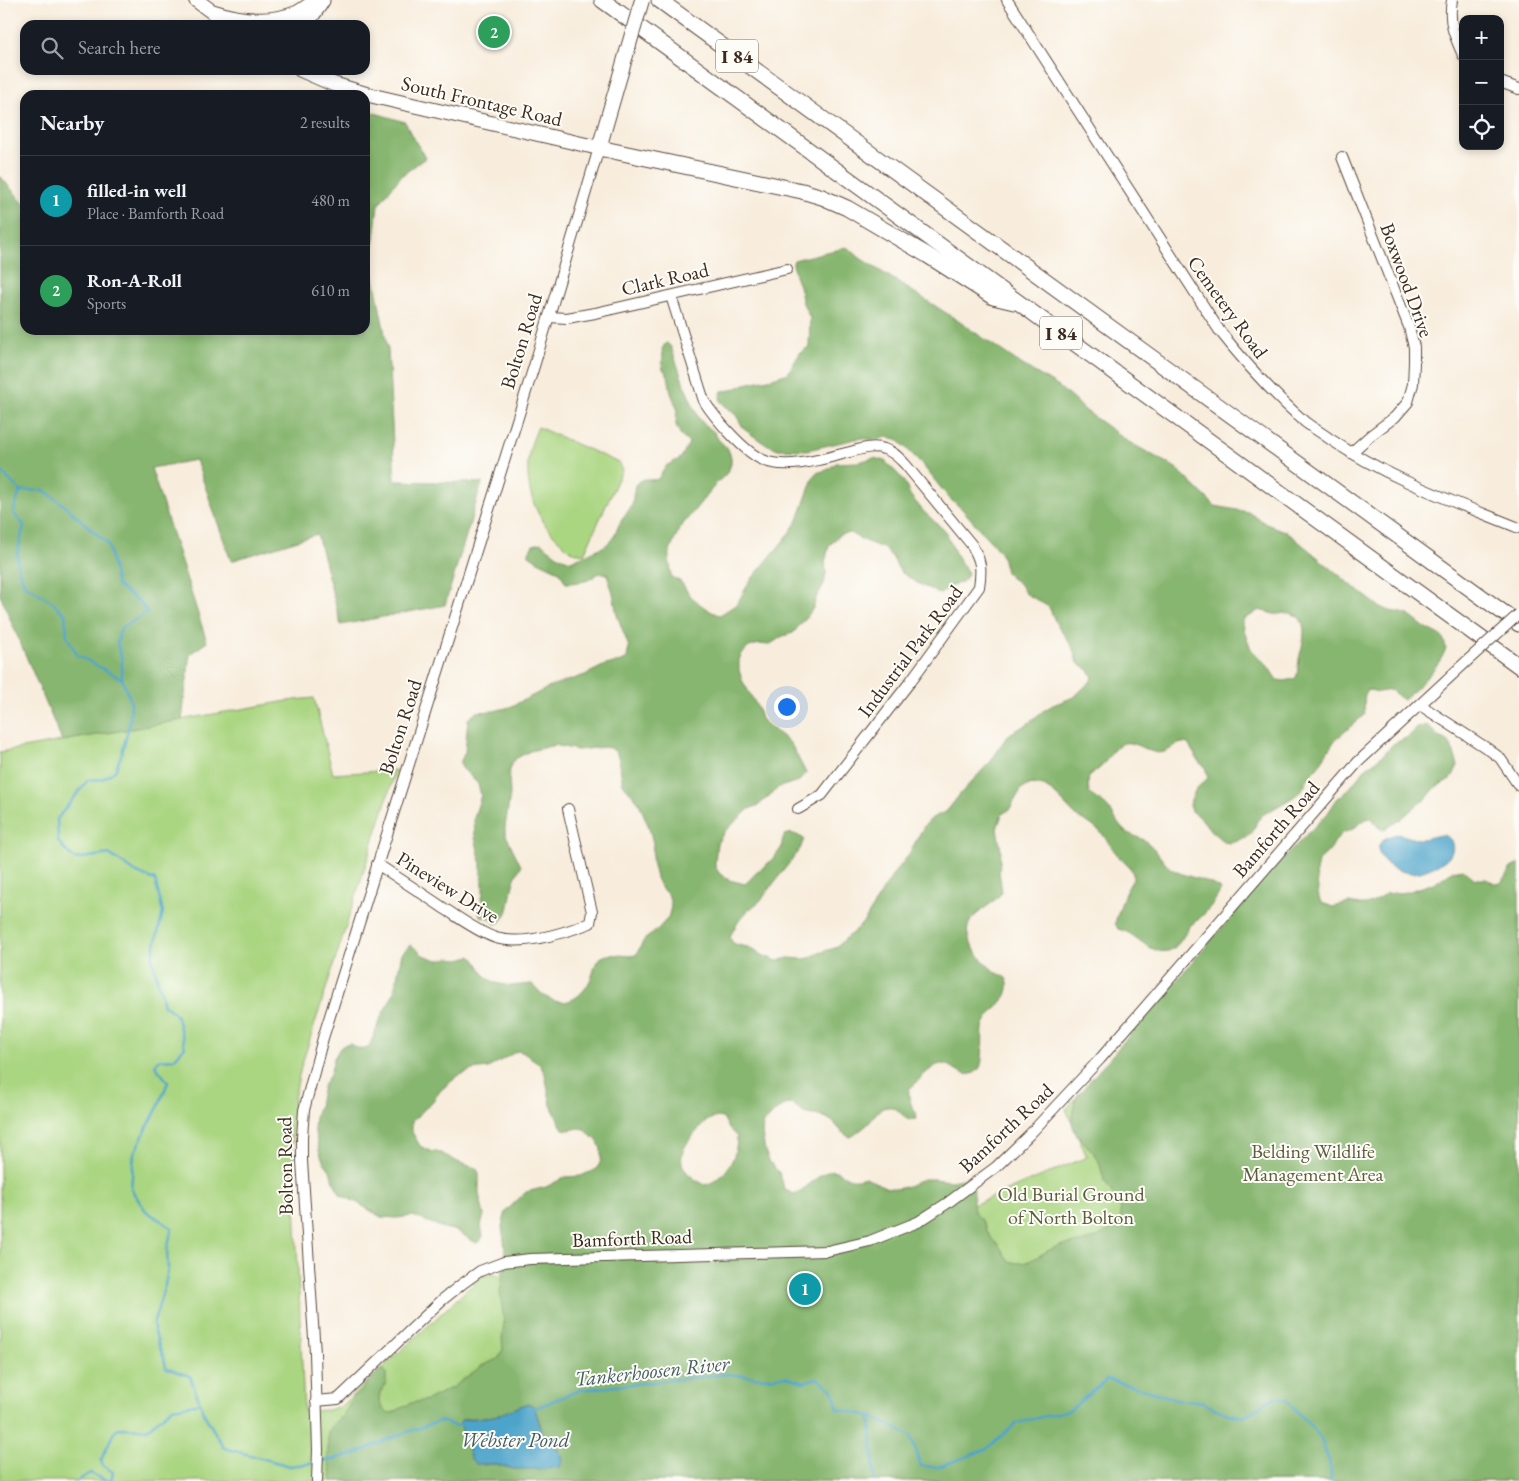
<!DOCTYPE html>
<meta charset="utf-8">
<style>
body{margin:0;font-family:"EB Garamond",serif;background:#20242c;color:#f1f3f6}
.controls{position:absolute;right:15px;top:15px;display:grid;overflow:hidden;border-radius:10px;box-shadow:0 2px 8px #0003}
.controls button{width:45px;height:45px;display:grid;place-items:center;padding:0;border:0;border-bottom:1px solid #363941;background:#171b24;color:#f1f3f6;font:25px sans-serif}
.you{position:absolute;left:786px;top:706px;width:18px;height:18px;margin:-12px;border:4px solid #fff;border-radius:50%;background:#1a73e8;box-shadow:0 0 0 8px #1a73e833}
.badge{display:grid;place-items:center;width:32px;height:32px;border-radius:50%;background:#c8321e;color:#fff;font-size:16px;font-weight:700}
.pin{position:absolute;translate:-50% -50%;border:2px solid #fff;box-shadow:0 1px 5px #0006}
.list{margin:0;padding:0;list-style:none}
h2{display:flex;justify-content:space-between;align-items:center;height:65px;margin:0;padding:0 20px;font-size:21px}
h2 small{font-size:16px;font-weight:400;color:#9ea1a6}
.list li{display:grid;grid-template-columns:32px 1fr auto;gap:15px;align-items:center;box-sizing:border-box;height:90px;padding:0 20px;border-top:1px solid #363941}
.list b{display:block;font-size:19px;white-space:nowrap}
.list p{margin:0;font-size:16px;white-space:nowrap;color:#9ea1a6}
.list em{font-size:16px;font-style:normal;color:#9ea1a6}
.icon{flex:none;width:28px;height:28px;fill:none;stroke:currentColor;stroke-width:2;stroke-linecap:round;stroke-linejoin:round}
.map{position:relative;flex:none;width:1519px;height:1481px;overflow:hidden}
.search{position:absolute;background:#171b24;box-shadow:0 2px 8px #0003;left:20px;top:20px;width:350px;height:55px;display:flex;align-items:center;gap:12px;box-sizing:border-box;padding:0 18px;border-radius:15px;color:#9ea1a6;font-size:19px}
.panel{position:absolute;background:#171b24;box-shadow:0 2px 8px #0003;left:20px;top:90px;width:350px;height:245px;border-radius:15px}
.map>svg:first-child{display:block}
.green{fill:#aad581;stroke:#728050;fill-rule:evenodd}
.forest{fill:#87b66f;stroke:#617046;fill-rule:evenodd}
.water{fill:#4ea4ca;stroke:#446774}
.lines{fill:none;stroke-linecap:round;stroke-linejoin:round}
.stream{stroke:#4ea4ca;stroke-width:2.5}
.minor-casing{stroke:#57473b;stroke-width:12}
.major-casing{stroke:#57473b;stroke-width:16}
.highway-casing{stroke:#57473b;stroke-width:17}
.minor{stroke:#fff;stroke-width:10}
.major{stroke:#fff;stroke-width:14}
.highway{stroke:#fff;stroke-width:15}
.minor-bridge-casing{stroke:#57473b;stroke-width:12;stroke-linecap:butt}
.major-bridge-casing{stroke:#57473b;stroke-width:16;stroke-linecap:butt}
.minor-bridge{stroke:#fff;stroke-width:10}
.major-bridge{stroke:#fff;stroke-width:14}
.labels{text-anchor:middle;stroke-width:4;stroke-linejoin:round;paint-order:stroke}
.shield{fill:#fdfcf7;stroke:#75695f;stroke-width:1}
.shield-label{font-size:19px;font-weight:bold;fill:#3b2a1e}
.street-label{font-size:20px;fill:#3b2a1e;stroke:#fdfcf7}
.park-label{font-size:20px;fill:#5c5d3c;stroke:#fdfcf7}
.water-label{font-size:21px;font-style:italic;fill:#435b63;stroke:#fdfcf7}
</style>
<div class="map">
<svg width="1519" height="1481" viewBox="0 0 1519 1481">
<rect width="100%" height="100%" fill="#fdfcf7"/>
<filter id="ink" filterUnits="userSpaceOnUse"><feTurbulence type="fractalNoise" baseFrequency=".02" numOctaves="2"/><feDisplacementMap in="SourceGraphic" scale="10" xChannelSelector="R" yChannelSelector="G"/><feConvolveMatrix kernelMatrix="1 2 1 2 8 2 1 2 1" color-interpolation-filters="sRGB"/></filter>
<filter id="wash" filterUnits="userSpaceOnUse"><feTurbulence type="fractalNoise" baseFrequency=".0096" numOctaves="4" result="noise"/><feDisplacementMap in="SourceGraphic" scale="20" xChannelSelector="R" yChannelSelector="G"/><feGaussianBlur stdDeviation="1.12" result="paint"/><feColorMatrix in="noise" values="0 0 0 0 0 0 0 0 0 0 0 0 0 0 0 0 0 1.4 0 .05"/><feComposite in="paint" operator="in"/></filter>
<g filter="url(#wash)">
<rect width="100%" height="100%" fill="#f8eddd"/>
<g class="green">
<path d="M538,427L619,463L622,470L584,554C581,553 576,553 573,552C568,550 564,545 561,542C537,521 526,493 528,461C529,449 533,438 538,427Z"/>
<path d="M314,698L333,774L396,770L301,1067L294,1098L292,1131L304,1411L328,1410L341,1406L483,1275L804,1267L973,1205L1087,1157L1066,1109L1093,1081L1344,959L1492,881L1519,911V1481H0V752L287,701ZM982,1221L992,1240L999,1245L991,1253Z"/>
</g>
<g class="forest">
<path d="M365,110L405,122L425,158L401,176L378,205L371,263L388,350L395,481L482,483L445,605L341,625L317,534L231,561L196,460L151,468L207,642L190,654L182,720L62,741L0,595V176L25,205V330H365Z"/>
<path d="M845,247L850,249L860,258L882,272L954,318L1021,364L1059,387L1086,411L1127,441L1176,468L1215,506L1248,512L1266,524L1287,532L1356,589L1380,607L1390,611L1407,614L1424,627L1439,635L1443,638L1446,648C1441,665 1418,687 1404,699H1402L1391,690L1378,692L1370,690L1366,691C1363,700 1365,706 1364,715L1335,740L1319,765L1309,777L1301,791L1292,798L1264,814L1257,821L1253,831L1250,835L1235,842L1230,843L1224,842L1211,831L1201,818L1192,811L1190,806L1191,800L1196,789L1208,778L1205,767L1200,763L1188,744C1177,740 1174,749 1164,752C1148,757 1134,736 1119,745C1111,751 1108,759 1102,766C1098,770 1093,773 1089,776C1085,802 1097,794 1109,809C1115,816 1117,825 1125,831C1131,836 1141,837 1148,843C1158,851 1164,866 1175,871C1189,878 1208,879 1221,890C1215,901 1208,911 1199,919C1196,921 1193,923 1190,926C1182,937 1176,955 1159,951C1143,947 1134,932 1118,929L1115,923L1124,895L1133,879V874L1131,869L1118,856L1101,832L1087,822L1077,817L1053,792L1044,786L1032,784L1022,788L1009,810L1002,814L997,829L1001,850L999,872L1002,892C993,906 971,913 968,927C964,941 984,963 994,971C999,975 1006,975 1008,982C1011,1002 986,1012 983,1028C982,1037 984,1064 979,1069C966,1084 953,1063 941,1064C931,1065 917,1083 909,1089C908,1098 911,1107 917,1114L916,1119C900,1122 900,1102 884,1108C877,1110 874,1116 870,1122C866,1126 856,1134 851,1137C843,1135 839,1128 833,1122C825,1115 817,1116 808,1114C801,1113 799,1109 795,1106C784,1098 771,1117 763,1124L762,1134L765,1151L769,1161L780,1174L784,1189L793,1194C807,1190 815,1176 829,1171C838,1168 843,1177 851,1179C856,1180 861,1178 866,1177L885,1187L897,1189L908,1186L923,1179H934L951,1181L967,1178C980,1190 970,1200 974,1210C976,1215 980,1218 983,1222C986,1228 988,1234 992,1239C994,1242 998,1244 1000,1247C1003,1251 1004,1257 1008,1260C1011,1262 1015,1263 1019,1263C1035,1263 1047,1247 1064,1245C1069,1244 1074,1244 1079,1243C1091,1241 1124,1227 1121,1211C1118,1200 1110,1191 1105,1181C1101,1173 1101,1163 1096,1156C1089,1146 1073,1135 1072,1122C1072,1113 1074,1104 1077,1096L1269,873L1328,813L1337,799L1350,788L1364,770L1382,756L1393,744L1408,737L1417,728L1426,725L1431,728L1438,737L1448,741L1451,745L1458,765L1454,775L1450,779L1436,787L1426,799L1417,805L1401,819L1383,830L1378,827L1372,818L1366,819L1353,829L1343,833L1335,841L1330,850L1318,861L1316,872L1319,898L1322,903L1333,907L1349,903L1360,905H1366L1376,901L1385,894L1407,892L1428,885L1434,884L1452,871L1463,869L1475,879H1486L1496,884L1501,883L1511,868L1519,864V1481H332L328,1458V1431L332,1425L343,1415L349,1406L352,1398L361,1392L371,1378L381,1370H384L386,1372V1383L380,1393L379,1399L382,1407L386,1412L392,1413L411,1403L427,1400L453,1387L483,1365L498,1359L503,1349L502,1339L504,1322L500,1291L502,1281L505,1248L502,1227L506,1211L526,1192L546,1187L565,1177L581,1176L596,1169L599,1165L601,1160V1149L597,1140L592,1137L585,1129L579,1128L569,1130L563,1129L560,1124L551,1105L545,1074L540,1065L536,1061L522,1052L517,1051L488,1068L472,1070L458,1076L441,1090L432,1102L412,1121V1132L420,1146L430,1151L441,1153L460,1163L476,1168L479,1173V1194L484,1215L481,1226L483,1236L480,1241L476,1243L457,1231L441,1227L413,1216L397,1218L381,1217L356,1202L341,1195L333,1181L330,1170L323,1161L319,1150L314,1128L315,1117L319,1106L321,1095L324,1084L330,1075L334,1058L340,1048L344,1045L350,1044C358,1048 360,1052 369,1047L383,1013L394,993L402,953L410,945L415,948L423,955L438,960L449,958L460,959L470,956L475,959L486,977L496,983L510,986L532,984C538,989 542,996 550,999C570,1009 587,992 593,973C595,967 595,961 602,957C612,951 625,958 636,955L644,940L657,930L668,918L671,907L669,896L661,888L656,878L652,861L653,843L649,827L638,801L623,784L618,756L615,751L610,748L604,747L577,750L555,745L530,751L515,759L512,763L509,774L510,795L505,827V833L521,866C518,872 514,879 513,885C509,898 511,920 495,924L489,918L480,916L479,911L483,894V882L481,874V863L475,837L474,818L481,795L478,784L462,768L460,763L465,752L468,719L477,712L494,711L510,707L552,686L585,675L605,665L622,662L627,658L629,647L617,615L613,593L607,574C598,570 596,577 588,580C582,582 573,583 566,583L559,571L538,561L529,555V552L533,545L541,543L560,557L571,561L605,546L613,538L621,521L631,507L633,502V497L635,485L639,481L644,479L656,480L660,476L666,466L681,458L689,443L681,436L676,425L677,408L671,393L668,375L663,369L662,363L663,357L662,349L665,344L667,343L671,347L685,387L698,417L703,423L714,432L718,439L728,449L731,457V464L728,472L716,484L679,529L669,554L671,576C674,579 678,580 681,582C684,586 687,592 690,595C696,602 712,614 720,615L734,606L738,602L750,581L785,539L798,520L813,478L816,473L827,470L836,463L858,462L874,458L885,461L900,476L906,485L910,495L924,512L945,531L956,555L968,573C965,584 959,582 950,587C947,589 943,592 940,594L915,582L901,572L898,568L893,558L885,549L860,539L850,533L840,534L829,546L825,562L826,573L824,584L816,598L813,608L809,614L793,633L783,636L769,645L759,644L749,647L741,655L739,660V670L742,680L758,708L761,719L791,744L806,773L799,781L779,787L759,805L749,809L725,831L717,843L715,862V867L720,874L729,880L745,884C751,880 754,873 760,870C768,864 774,858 780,850C783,846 781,839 785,835C791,831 799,836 804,839L800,849L760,901C745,912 737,921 730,937L732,942L737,945L748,947L762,955L777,961L788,958L804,959L809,958L819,953L835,948L859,927L866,919L875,903L894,873L908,856L924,826L932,818L947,811L961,793L992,760L1007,736L1016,730L1026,725L1043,711L1053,705L1074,697L1090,682L1093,677L1090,672L1086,668L1081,666L1077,662L1072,646L1056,623L1049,607L1025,593L1019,583L1010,577L1006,572L1002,556L999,551L962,509L949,498L921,463L897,439L886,437L876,440L860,438L807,450L778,449L762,442L744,429L736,415L721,402L720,397L722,391L732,390L745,384L773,378L788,373L800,353L809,347L810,318L803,303L799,286L795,276L793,263L794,260L826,252L837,250ZM1259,610C1264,611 1269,613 1274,614C1280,615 1287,611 1293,614C1311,620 1302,646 1299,659C1298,666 1298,672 1296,678L1285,681L1277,680L1267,665L1251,649L1244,630L1243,619L1250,616ZM719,1117L724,1119L729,1129L737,1137C737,1158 726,1179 705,1185C700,1182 695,1180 691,1176C673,1161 684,1145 697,1131C704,1123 708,1118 719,1117ZM534,1407L544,1436L559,1450L529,1468L514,1469L495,1464L483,1465L463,1419L495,1416L508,1412Z"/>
</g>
<g class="water">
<path d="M1397,834C1405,835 1412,839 1420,839C1427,839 1435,835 1443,835C1446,836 1451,839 1452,842C1457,857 1437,866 1426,870C1394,884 1355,843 1397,834Z"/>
<path d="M526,1404C529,1404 531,1404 533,1406C537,1411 540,1429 544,1436C550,1447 570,1453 560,1467L547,1469H514L495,1464H476L471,1460L460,1423L461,1420L495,1416Z"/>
</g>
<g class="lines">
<g class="stream">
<path d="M0,470L20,491L13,513L24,525L17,554L19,571L24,584L51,601L65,614L67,636L77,655L122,679L131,702L130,722L122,753L115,771L102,779L88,780L57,819L58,841L66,851L75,859L109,854L137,873L155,880L163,912L152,958L164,1005L176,1014L185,1047L174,1059L158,1060L155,1066L168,1082L158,1107L134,1153L131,1189L146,1211L172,1228L167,1250L168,1269L165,1285L153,1325L159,1346L164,1358L166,1368L190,1376L204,1414L224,1448L290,1466L315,1463"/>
<path d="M20,491L44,490L65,506L108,544L117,586L140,602L147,613L121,628L117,644L122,659V679"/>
<path d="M533,1409L580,1390L727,1374L763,1378L785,1376L804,1382L817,1378L833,1390L838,1409L870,1416L911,1436L921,1466L938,1467L987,1449L1017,1423L1070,1410L1107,1379L1180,1400L1198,1401L1228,1414L1244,1417L1269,1400L1277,1397L1286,1399L1320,1437L1329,1461L1332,1481"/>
<path d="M870,1416L875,1481"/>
<path d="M320,1462L355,1454L396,1436L440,1421L455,1426L462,1425"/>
<path d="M77,1481L90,1473L103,1479L111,1481L113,1472L103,1466L101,1460L113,1434L118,1428L147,1429L173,1408L200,1403"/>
</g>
</g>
</g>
<g filter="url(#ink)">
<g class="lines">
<defs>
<g id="minor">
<path d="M1007,0L1219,330C1245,363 1273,394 1305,422C1313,428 1322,433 1330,439C1387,478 1455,502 1519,528"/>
<path d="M1452,0C1448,22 1454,35 1463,55"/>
<path d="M1500,82L1519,89"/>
<path d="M1342,157L1409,327L1414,347V363L1413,384L1408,402L1395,417L1371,435L1351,453"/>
<path d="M671,296L704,401C715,418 744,452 763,460C787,471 826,458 850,452C861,449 873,445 884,449C893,451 899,458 905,464L971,544C981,560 982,568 979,587L910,682L822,795L798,809"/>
<path d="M549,317L567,318L595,313L787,269"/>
<path d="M1420,705L1488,749L1500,758L1519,786"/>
<path d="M377,864C400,879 423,894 445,909C461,919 478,932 496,938C523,946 564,933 590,923L592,912L568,809"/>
<path d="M316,1401L338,1399L442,1300L462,1284L480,1271L504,1262L530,1259L827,1251L870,1241L918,1222L946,1204L996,1167L1029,1135L1100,1059L1358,762L1467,661"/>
<path d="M317,1481L318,1450L315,1353L302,1161V1137L304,1110L323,1038L535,363L599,148"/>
</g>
<g id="major">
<path d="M196,0L230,25"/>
<path d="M301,70L333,84L369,95L599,148L626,55"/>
</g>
<g id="highway">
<path d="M602,0L1519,666"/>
<path d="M659,0L1519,624"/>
<path d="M213,12C240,21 271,24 298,13C305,9 311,4 318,0"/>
<path d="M305,25L322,1"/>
<path d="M599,148L802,191L822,197L847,208L927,255L993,297L1014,302"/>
</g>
</defs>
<use href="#minor" class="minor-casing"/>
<use href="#major" class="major-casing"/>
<use href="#highway" class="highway-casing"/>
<use href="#minor" class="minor"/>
<use href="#major" class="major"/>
<use href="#highway" class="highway"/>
<defs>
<path id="minor-bridge" d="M1467,661L1519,614"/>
<path id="major-bridge" d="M626,55L642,0"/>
</defs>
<use href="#minor-bridge" class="minor-bridge-casing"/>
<use href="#major-bridge" class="major-bridge-casing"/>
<use href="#minor-bridge" class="minor-bridge"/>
<use href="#major-bridge" class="major-bridge"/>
</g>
</g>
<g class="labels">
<g class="shield">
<rect x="716" y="39.5" width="42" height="33" rx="4"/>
<rect x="1040" y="316.5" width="42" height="33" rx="4"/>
</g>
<g class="shield-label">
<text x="737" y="63">I 84</text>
<text x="1061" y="340">I 84</text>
</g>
<g class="street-label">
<text transform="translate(482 101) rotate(13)" y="7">South Frontage Road</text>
<text transform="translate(665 279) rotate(-13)" y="7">Clark Road</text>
<text transform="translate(1407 280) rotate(70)" y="7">Boxwood Drive</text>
<text transform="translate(1228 307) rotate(54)" y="7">Cemetery Road</text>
<text transform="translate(521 341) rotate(-73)" y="7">Bolton Road</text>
<text transform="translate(910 651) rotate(-53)" y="7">Industrial Park Road</text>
<text transform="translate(400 727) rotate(-72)" y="7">Bolton Road</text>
<text transform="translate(1276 829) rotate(-49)" y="7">Bamforth Road</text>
<text transform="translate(448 887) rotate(32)" y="7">Pineview Drive</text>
<text transform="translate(1006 1128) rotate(-43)" y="7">Bamforth Road</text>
<text transform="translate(285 1166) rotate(-91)" y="7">Bolton Road</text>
<text transform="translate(632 1238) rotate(-2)" y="7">Bamforth Road</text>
</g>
<g class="park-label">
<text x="1313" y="1158">Belding Wildlife<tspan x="1313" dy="23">Management Area</tspan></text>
<text x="1071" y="1201">Old Burial Ground<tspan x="1071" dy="23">of North Bolton</tspan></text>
</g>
<g class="water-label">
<text transform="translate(652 1371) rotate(-6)" y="7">Tankerhoosen River</text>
<text x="515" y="1447">Webster Pond</text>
</g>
</g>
</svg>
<div class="controls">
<button>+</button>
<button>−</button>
<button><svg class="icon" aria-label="locate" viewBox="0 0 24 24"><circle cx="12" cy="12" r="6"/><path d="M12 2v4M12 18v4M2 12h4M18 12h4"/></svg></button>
</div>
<div class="you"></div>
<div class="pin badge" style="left:805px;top:1289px;background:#0f9aa8">1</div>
<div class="pin badge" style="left:494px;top:32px;background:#2e9e5b">2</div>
<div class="search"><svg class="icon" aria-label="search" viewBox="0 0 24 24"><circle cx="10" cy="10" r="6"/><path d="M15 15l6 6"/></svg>Search here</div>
<section class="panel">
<h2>Nearby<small>2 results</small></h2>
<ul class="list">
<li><span class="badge" style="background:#0f9aa8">1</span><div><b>filled-in well</b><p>Place · Bamforth Road</p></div><em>480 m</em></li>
<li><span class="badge" style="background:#2e9e5b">2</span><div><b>Ron-A-Roll</b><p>Sports</p></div><em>610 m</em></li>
</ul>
</section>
</div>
